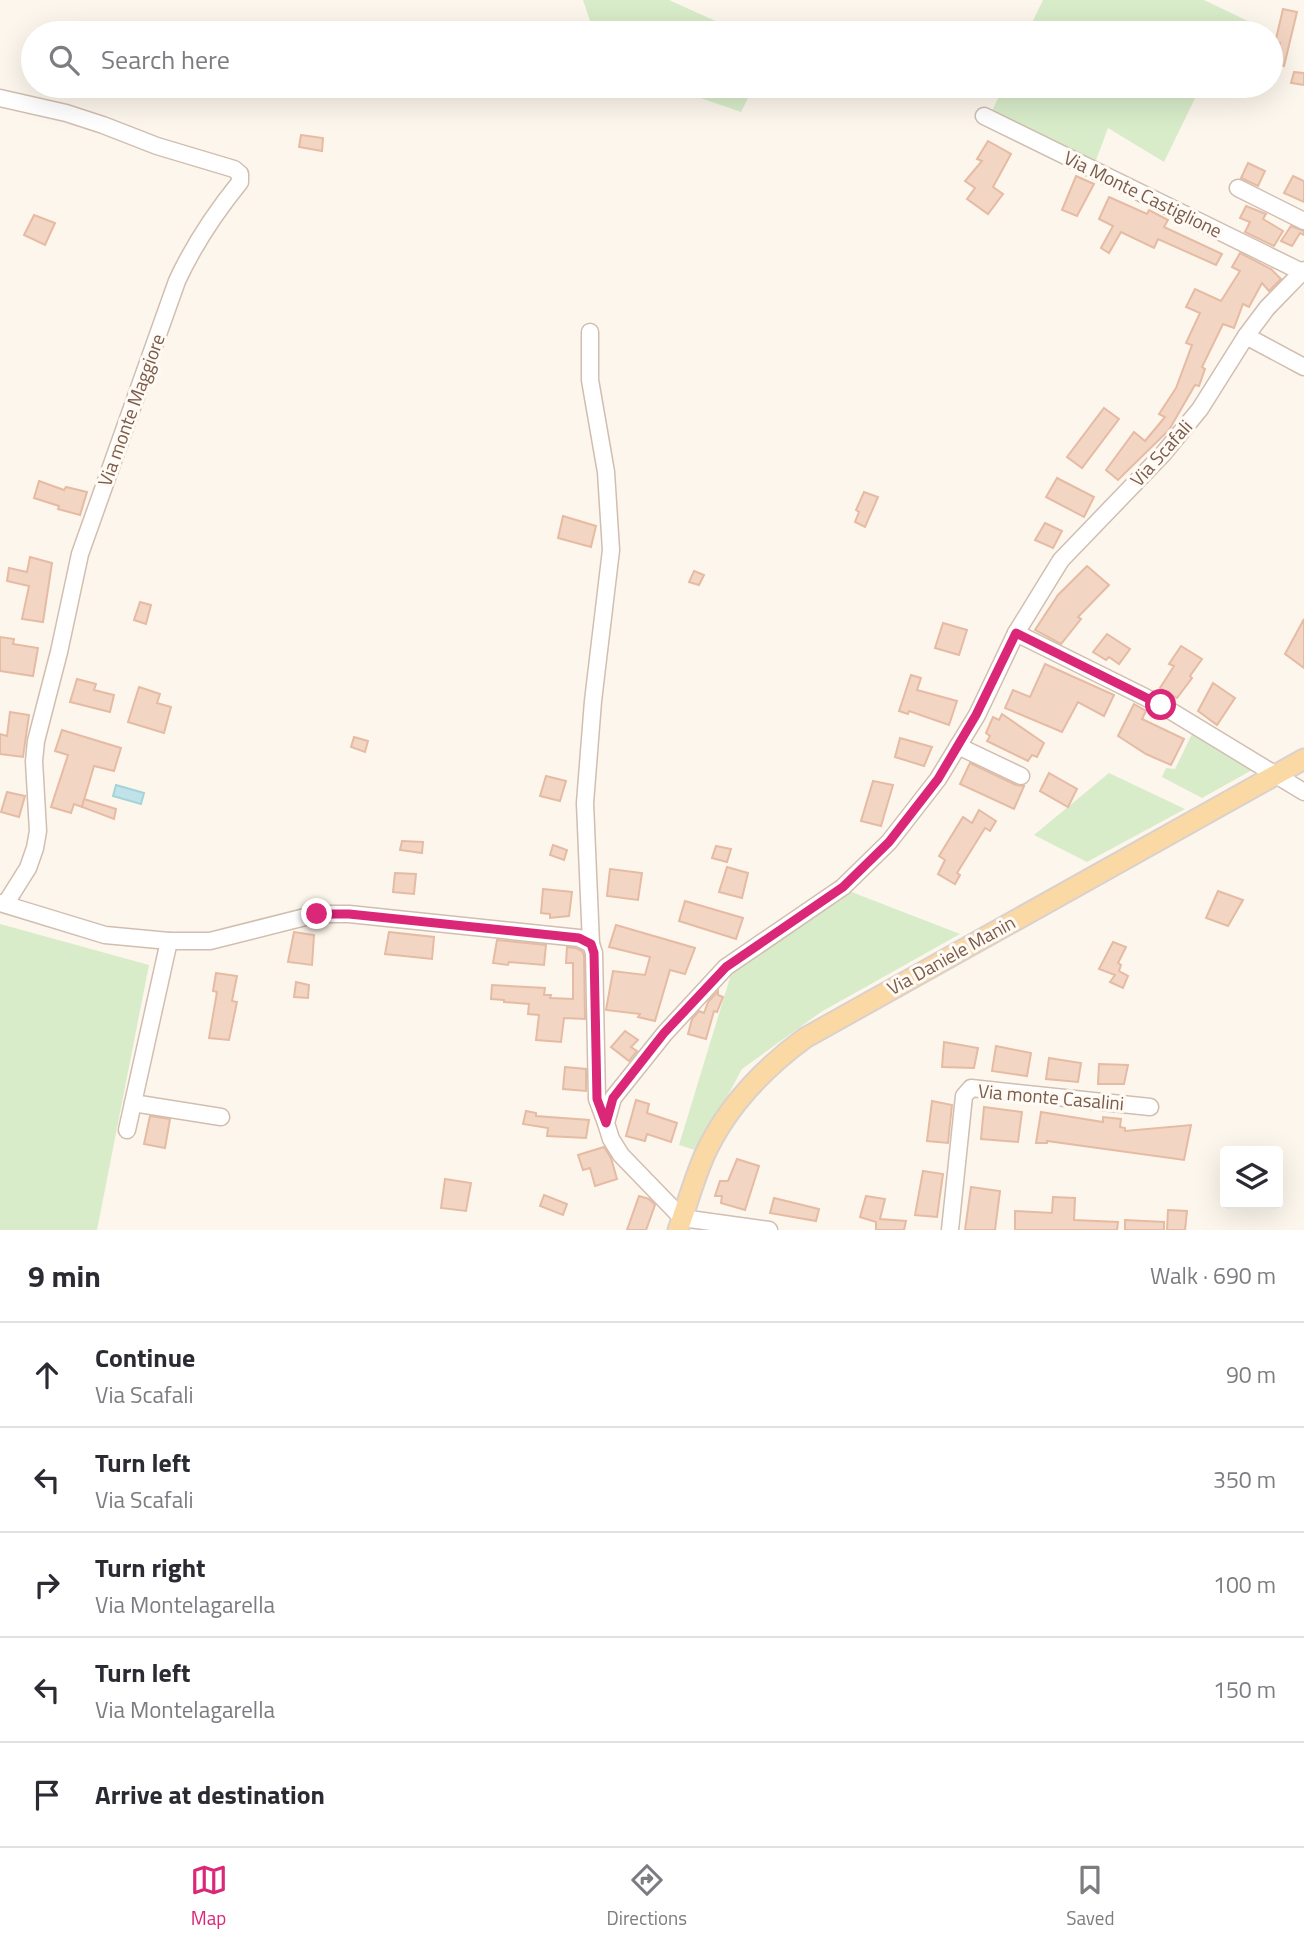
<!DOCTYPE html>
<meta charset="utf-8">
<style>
body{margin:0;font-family:"Titillium Web",sans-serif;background:#f7f7f7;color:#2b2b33}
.controls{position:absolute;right:21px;bottom:21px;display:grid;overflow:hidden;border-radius:7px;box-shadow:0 7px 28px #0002}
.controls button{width:63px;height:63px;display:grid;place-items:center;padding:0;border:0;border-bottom:2px solid #e1e1e2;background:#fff;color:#2b2b33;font:35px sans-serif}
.stop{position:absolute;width:21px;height:21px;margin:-16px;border:5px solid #db2777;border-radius:50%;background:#fff}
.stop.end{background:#db2777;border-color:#fff;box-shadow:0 2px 7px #0008}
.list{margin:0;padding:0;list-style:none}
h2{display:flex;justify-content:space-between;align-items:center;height:91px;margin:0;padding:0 28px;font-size:30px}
h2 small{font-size:23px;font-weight:400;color:#7c7c81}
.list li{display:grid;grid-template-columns:46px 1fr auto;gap:21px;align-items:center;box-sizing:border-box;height:105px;padding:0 28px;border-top:2px solid #e1e1e2}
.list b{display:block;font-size:26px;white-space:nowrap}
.list p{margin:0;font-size:23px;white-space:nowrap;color:#7c7c81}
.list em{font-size:23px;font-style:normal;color:#7c7c81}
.icon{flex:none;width:38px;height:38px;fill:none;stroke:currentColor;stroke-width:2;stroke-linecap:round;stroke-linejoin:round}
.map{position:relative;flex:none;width:1304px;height:1230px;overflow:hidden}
.search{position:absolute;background:#fff;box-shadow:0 7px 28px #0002;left:21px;right:21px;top:21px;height:77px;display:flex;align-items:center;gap:18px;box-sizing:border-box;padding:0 24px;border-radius:38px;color:#7c7c81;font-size:26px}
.sheet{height:616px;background:#fff}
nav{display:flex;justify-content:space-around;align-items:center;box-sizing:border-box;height:98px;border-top:2px solid #e1e1e2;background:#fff;font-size:19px;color:#7c7c81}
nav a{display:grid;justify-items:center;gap:4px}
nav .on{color:#db2777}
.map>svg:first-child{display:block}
.green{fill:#d8ecc9}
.water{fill:#bfe3e8;stroke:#a5d3da;stroke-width:2}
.building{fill:#f3d5c3;stroke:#e6bba3;stroke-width:2}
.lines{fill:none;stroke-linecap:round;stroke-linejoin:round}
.minor-casing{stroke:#d1beb0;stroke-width:19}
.major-casing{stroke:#dad1cd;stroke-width:23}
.minor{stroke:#fff;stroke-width:16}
.major{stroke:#fbd9a5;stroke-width:19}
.route{stroke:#db2777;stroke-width:9}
.labels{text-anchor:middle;stroke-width:6;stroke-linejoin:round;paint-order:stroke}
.street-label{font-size:19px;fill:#7a5c4d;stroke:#fffaf3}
</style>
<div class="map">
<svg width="1304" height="1230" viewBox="0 0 1304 1230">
<rect width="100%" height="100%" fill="#fdf6ec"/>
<g class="green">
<path d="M583,0H669L742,33H594Z"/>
<path d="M1043,0H1204L1254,24L1250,33H1027Z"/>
<path d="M666,86H754L741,112Z"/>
<path d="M1004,86H1201L1164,162L1108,128L1095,163L990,115Z"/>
<path d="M1193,732L1252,770L1202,798L1162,777L1166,768L1175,769Z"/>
<path d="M1109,773L1185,809L1087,862L1034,835Z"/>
<path d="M849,891L960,934L821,1012L742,1069L698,1151L679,1145L732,971Z"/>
<path d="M0,924L149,965L97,1230H0Z"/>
</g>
<path class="water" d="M116,785L144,793L141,804L113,796Z"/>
<g class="building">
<path d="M1283,9L1297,12L1284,66L1276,64L1280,43H1275Z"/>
<path d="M1294,72L1304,73V85L1291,83Z"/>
<path d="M301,135L323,138L322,151L299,147Z"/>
<path d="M988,141L1011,154L993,187L1003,194L988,214L967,199L975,188L965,181L982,161L977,159Z"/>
<path d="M1248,163L1265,171L1258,186L1241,178Z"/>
<path d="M1076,176L1094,184L1077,216L1062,210Z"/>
<path d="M1293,176L1304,181V202L1284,193Z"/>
<path d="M1109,197L1147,214L1149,210L1168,220L1164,227L1222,254L1216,265L1158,239L1154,248L1121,232L1109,253L1101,248L1113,226L1099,219Z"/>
<path d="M1246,206L1266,214L1263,219L1283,231L1274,246L1245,232L1250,222L1240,218Z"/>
<path d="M34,215L55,223L45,245L24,235Z"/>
<path d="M1291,226L1304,231V235L1300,233L1292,246L1281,241Z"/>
<path d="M1240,253L1271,269L1281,279L1269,291L1262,283L1249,307L1243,304L1234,328L1223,324L1202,367L1205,369L1199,386L1195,385L1169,430L1118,480L1106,470L1134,432L1145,441L1165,417L1159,414L1176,388L1192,345L1186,343L1200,313L1186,307L1195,289L1221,301L1240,271L1232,267Z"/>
<path d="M1104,408L1119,419L1082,468L1067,457Z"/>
<path d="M1057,478L1094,497L1084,517L1046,497Z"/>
<path d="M39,481L64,490L66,487L87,492L80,515L58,509L59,506L34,498Z"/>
<path d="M864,492L878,497L865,527L855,522L859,512L856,510Z"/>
<path d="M563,516L596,526L591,547L558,538Z"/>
<path d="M1045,523L1062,531L1053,548L1035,540Z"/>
<path d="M30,557L52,563L43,622L22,619L29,586L7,581L9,568L27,572Z"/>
<path d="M1087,566L1109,585L1078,617L1081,619L1061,644L1035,630L1058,595Z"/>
<path d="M694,571L704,575L699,585L689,582Z"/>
<path d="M140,602L151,605L146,624L134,620Z"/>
<path d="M1304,619V668L1285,654Z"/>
<path d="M943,623L967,630L959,655L935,648Z"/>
<path d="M1107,634L1130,649L1119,664L1109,657L1106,660L1093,652Z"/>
<path d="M0,637L14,639L13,644L38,648L33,676L0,671Z"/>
<path d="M1181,646L1202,659L1190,676L1192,678L1177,698L1160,688L1174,666L1169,664Z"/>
<path d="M1045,664L1114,695L1104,716L1078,702L1062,732L1005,708L1013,690L1030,697Z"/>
<path d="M911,675L921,678L917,690L957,701L949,725L909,711L908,714L899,711Z"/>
<path d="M77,679L96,684L94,690L114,695L110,712L70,702Z"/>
<path d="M1213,683L1235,698L1217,725L1198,711Z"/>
<path d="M139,687L160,694L157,703L171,707L164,733L128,722Z"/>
<path d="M1134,704L1146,711L1142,719L1184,739L1171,765L1146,754L1118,736Z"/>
<path d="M10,712L29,715L23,757L0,754V734L7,736Z"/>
<path d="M1002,714L1044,743L1037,757L1032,755L1028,761L987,741L990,736L986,733L993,717L999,720Z"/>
<path d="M62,730L121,748L114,771L94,766L82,807L74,804L71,813L51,807L68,755L55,751Z"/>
<path d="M354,737L368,741L365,752L351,747Z"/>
<path d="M900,738L932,747L924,766L895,757Z"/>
<path d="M970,763L1016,785L1024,786L1014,809L960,784Z"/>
<path d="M1049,773L1077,789L1068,807L1040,791Z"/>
<path d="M546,776L566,781L560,801L540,796Z"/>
<path d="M873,781L893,785L881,826L861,821Z"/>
<path d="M7,792L25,796L19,817L1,812Z"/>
<path d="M84,799L116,809L114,819L82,807Z"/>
<path d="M979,810L996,821L990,831L985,828L957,873L960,875L955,884L938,874L945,860L939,856L963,817L972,823Z"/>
<path d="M402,841L423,842L422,853L400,850Z"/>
<path d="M553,845L567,850L564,860L550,855Z"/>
<path d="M716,846L731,849L727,862L712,858Z"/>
<path d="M727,867L748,873L742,898L719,892Z"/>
<path d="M610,869L642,873L638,900L607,896Z"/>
<path d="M395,873L416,874L414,894L393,892Z"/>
<path d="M543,889L572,892L569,916L550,918V914L541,913Z"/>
<path d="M1218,891L1243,900L1228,926L1206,918Z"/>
<path d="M685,901L743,918L736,939L679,921Z"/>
<path d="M616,925L695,948L685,974L670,970L655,1021L638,1017L640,1014L606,1010L613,971L645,975L650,957L609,947Z"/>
<path d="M294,932L314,935L312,965L288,962Z"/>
<path d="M389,932L434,937L432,959L385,954Z"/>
<path d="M497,940L546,945L544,965L509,962L508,965L493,963Z"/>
<path d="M1113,942L1126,947L1118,963L1121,965L1119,971L1128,976L1123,988L1110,982L1115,975L1099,969Z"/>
<path d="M567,947L576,948L582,951L584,955L585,1019L564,1018L561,1042L536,1040L539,1015L528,1014L529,1004L504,1002V1000L491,999L492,985L545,988L544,995H551L550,998L573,999V963H566Z"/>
<path d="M216,973L237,976L232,1001L237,1002L229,1040L209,1038L217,992L213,991Z"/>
<path d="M296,982L309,985L308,998L294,997Z"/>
<path d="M718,991V995L723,997L717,1012L714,1011L706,1039L688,1034L692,1019L699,1011L704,1013L708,1002Z"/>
<path d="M625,1031L638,1040L631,1047L637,1051L629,1061L611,1047Z"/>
<path d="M944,1042L978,1048L974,1068L942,1067Z"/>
<path d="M996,1046L1031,1053L1027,1076L992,1071Z"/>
<path d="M1049,1058L1081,1063L1078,1082L1046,1079Z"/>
<path d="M1099,1064L1128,1065L1124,1084H1098Z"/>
<path d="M565,1067L586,1069V1091L563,1089Z"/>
<path d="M636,1100L649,1104L647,1113L677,1123L671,1142L647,1134L645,1141L626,1136Z"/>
<path d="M932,1101L952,1105L948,1143L927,1141Z"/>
<path d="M984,1107L1022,1112L1018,1142L981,1139Z"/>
<path d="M526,1111L536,1113V1116L589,1120L586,1138L547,1136L548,1128L523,1124Z"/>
<path d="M1041,1112L1103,1122V1117L1121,1119L1120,1127L1125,1128V1131L1191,1125L1184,1160L1047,1141V1143H1036Z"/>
<path d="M150,1116L170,1119L165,1148L144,1144Z"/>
<path d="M604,1147L611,1158L617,1179L595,1186L590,1168L583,1170L578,1155Z"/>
<path d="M737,1159L759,1166L745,1210L721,1203L722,1196H715L720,1181H728Z"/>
<path d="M923,1171L943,1174L937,1217L915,1215Z"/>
<path d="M445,1179L471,1183L466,1211L441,1208Z"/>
<path d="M971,1187L1000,1191L995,1230H965Z"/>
<path d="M544,1195L567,1204L563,1215L540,1206Z"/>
<path d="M639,1196L649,1199L655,1205L646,1230H627Z"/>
<path d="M866,1196L885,1199L880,1219L906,1221L904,1230H876V1222L860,1217Z"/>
<path d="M1053,1197L1075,1198L1074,1220L1118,1222L1117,1230H1015V1211L1052,1213Z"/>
<path d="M774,1198L819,1209L816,1221L770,1213Z"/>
<path d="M1168,1210L1187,1211L1185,1230H1167Z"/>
<path d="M1125,1220L1164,1222V1230H1125Z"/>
</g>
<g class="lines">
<defs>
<g id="minor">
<path d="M0,98L66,113L103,125L157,146L234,169L240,174V182C215,213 194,244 177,281L80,554L59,652L36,741L34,761L38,831L35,848L28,868L6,903"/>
<path d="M984,116L1302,272"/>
<path d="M1238,188L1304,221"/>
<path d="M590,332V380L606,472L611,550L593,701L585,803L591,944"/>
<path d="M1246,336L1304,367"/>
<path d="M1016,633L1161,705L1304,792"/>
<path d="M958,746L1021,776"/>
<path d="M0,903L105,935L169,941H210L317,914H349L579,938L591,944L594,953L597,1099L606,1123"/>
<path d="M169,941L133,1103L221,1117"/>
<path d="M127,1130L133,1103"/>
<path d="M769,1230L682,1218L621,1155L611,1139L606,1123L613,1098L665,1033L726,967L843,887L889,842L938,779L977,715L1016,633L1061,560L1163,454L1200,409L1246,336L1267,308L1304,270"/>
<path d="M950,1230L964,1096L971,1088L1150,1107"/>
</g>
<path id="major" d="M678,1230C687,1205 694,1179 705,1154C727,1106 763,1069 805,1038L1304,759"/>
</defs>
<use href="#minor" class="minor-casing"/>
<use href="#major" class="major-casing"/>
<use href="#minor" class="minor"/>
<use href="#major" class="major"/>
</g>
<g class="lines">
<path class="route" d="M317,914H349L579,938L591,944L594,953L597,1099L606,1123L613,1098L664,1033L726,967L843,887L889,842L938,779L976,715L1016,633L1161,705"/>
</g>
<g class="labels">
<g class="street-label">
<text transform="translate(1143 194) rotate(26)" y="7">Via Monte Castiglione</text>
<text transform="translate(131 410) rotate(-70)" y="7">Via monte Maggiore</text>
<text transform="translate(1161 453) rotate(-48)" y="7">Via Scafali</text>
<text transform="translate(951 955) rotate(-29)" y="7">Via Daniele Manin</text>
<text transform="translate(1051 1097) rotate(5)" y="7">Via monte Casalini</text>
</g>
</g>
</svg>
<div class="controls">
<button><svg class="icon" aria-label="layers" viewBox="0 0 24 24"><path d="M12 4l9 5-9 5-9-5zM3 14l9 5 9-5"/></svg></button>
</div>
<div class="stop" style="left:1161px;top:705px"></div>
<div class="stop end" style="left:317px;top:914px"></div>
<div class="search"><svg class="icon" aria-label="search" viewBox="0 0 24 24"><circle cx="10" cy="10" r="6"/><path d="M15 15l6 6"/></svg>Search here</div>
</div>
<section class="sheet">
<h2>9 min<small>Walk · 690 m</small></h2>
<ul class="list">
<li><svg class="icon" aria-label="ahead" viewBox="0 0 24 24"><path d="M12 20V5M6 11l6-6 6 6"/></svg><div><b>Continue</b><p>Via Scafali</p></div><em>90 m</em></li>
<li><svg class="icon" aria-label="left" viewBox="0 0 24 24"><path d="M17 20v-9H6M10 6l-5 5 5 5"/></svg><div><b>Turn left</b><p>Via Scafali</p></div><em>350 m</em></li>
<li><svg class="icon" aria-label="right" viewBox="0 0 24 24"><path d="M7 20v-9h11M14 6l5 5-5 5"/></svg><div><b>Turn right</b><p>Via Montelagarella</p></div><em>100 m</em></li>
<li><svg class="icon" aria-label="left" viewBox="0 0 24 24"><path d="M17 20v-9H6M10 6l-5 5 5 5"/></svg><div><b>Turn left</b><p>Via Montelagarella</p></div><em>150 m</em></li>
<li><svg class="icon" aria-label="arrive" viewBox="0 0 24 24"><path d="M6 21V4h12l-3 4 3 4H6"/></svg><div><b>Arrive at destination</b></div></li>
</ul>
</section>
<nav>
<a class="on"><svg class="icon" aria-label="map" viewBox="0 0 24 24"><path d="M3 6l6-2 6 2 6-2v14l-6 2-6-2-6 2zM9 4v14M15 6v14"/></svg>Map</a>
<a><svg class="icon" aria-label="directions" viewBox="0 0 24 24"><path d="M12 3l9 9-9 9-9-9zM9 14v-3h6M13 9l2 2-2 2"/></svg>Directions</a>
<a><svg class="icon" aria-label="saved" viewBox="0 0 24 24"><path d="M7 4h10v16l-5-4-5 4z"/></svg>Saved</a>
</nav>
